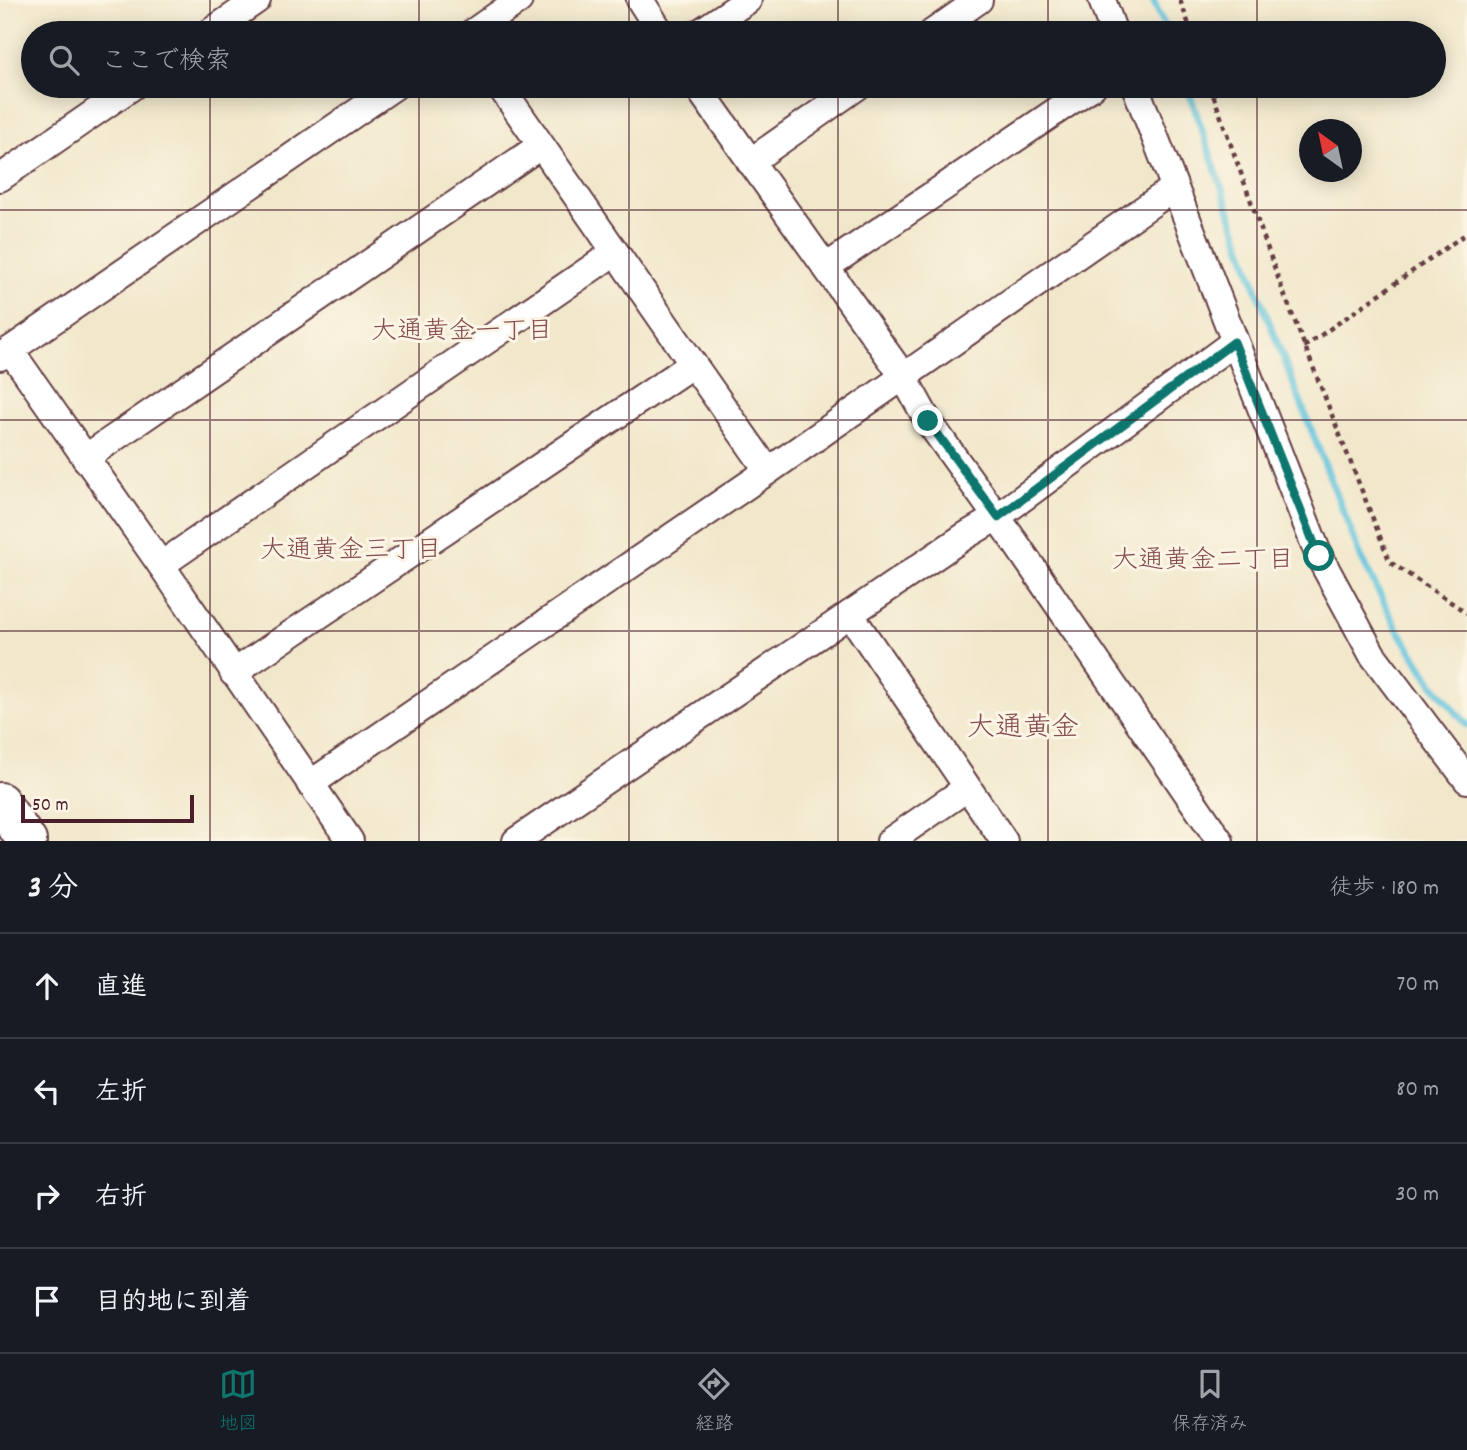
<!DOCTYPE html>
<html lang="ja">
<meta charset="utf-8">
<style>
body{margin:0;font-family:Dekko,"Klee One",sans-serif;background:#20242c;color:#f1f3f6}
.compass{position:absolute;left:1299px;top:119px;width:63px;height:63px;border-radius:50%;background:#171b24;box-shadow:0 4px 18px #0003;rotate:327deg}
.scale{position:absolute;left:21px;bottom:18px;width:173px;box-sizing:border-box;padding-left:7px;border:4px solid #4a1f2b;border-top:0;font-size:19px;line-height:24px;white-space:nowrap;color:#4a1f2b;-webkit-text-stroke:5px #fcf5e5;paint-order:stroke}
.stop{position:absolute;width:21px;height:21px;margin:-16px;border:5px solid #0f766e;border-radius:50%;background:#fff}
.stop.end{background:#0f766e;border-color:#fff;box-shadow:0 2px 7px #0008}
.list{margin:0;padding:0;list-style:none}
h2{display:flex;justify-content:space-between;align-items:center;height:91px;margin:0;padding:0 28px;font-size:30px}
h2 small{font-size:23px;font-weight:400;color:#9ea1a6}
.list li{display:grid;grid-template-columns:46px 1fr auto;gap:21px;align-items:center;box-sizing:border-box;height:105px;padding:0 28px;border-top:2px solid #363941}
.list b{display:block;font-size:26px;white-space:nowrap}
.list em{font-size:23px;font-style:normal;color:#9ea1a6}
.icon{flex:none;width:38px;height:38px;fill:none;stroke:currentColor;stroke-width:2;stroke-linecap:round;stroke-linejoin:round}
.map{position:relative;flex:none;width:1467px;height:841px;overflow:hidden}
.search{position:absolute;background:#171b24;box-shadow:0 4px 18px #0003;left:21px;right:21px;top:21px;height:77px;display:flex;align-items:center;gap:18px;box-sizing:border-box;padding:0 24px;border-radius:38px;color:#9ea1a6;font-size:26px}
.sheet{height:511px;background:#171b24}
nav{display:flex;justify-content:space-around;align-items:center;box-sizing:border-box;height:98px;border-top:2px solid #363941;background:#171b24;font-size:19px;color:#9ea1a6}
nav a{display:grid;justify-items:center;gap:4px}
nav .on{color:#0f766e}
.map>svg:first-child{display:block}
.lines{fill:none;stroke-linecap:round;stroke-linejoin:round}
.stream{stroke:#5fc3dc;stroke-width:7}
.minor-casing{stroke:#633d43;stroke-width:30}
.highway-casing{stroke:#633d43;stroke-width:42}
.path{stroke:#633d43;stroke-width:4.5;stroke-dasharray:5 5;stroke-linecap:butt}
.minor{stroke:#fff;stroke-width:26}
.highway{stroke:#fff;stroke-width:38}
.route{stroke:#0f766e;stroke-width:9}
.grid{fill:none;stroke:#4a1f2b;stroke-width:2;stroke-opacity:0.55}
.labels{text-anchor:middle;stroke-width:6;stroke-linejoin:round;paint-order:stroke}
.neighbourhood-label{font-size:26px;fill:#864e51;stroke:#fcf5e5}
.quarter-label{font-size:28px;fill:#864e51;stroke:#fcf5e5}
</style>
<div class="map">
<svg width="1467" height="841" viewBox="0 0 1467 841">
<rect width="100%" height="100%" fill="#fcf5e5"/>
<filter id="ink" filterUnits="userSpaceOnUse"><feTurbulence type="fractalNoise" baseFrequency=".0143" numOctaves="2"/><feDisplacementMap in="SourceGraphic" scale="14" xChannelSelector="R" yChannelSelector="G"/><feConvolveMatrix kernelMatrix="1 2 1 2 8 2 1 2 1" color-interpolation-filters="sRGB"/></filter>
<filter id="wash" filterUnits="userSpaceOnUse"><feTurbulence type="fractalNoise" baseFrequency=".00686" numOctaves="4" result="noise"/><feDisplacementMap in="SourceGraphic" scale="28" xChannelSelector="R" yChannelSelector="G"/><feGaussianBlur stdDeviation="1.57" result="paint"/><feColorMatrix in="noise" values="0 0 0 0 0 0 0 0 0 0 0 0 0 0 0 0 0 1.4 0 .05"/><feComposite in="paint" operator="in"/></filter>
<g filter="url(#wash)">
<rect width="100%" height="100%" fill="#f1e7cb"/>
<g class="lines">
<g class="stream">
<path d="M1153,0L1168,33"/>
<path d="M1187,86L1256,288L1361,557L1395,625L1432,683L1467,725"/>
</g>
</g>
</g>
<g filter="url(#ink)">
<g class="lines">
<defs>
<g id="minor">
<path d="M640,0L661,33"/>
<path d="M1102,0L1114,33"/>
<path d="M209,33L257,0"/>
<path d="M472,33L519,0"/>
<path d="M699,33L748,0"/>
<path d="M932,33L979,0"/>
<path d="M697,86L903,376L928,421L1017,545L1220,841"/>
<path d="M1135,86L1319,556L1372,654L1467,780"/>
<path d="M750,162L858,86"/>
<path d="M0,178L133,86"/>
<path d="M826,267L1093,86"/>
<path d="M10,350L161,565L350,841"/>
<path d="M0,357L395,86"/>
<path d="M693,364L768,471"/>
<path d="M85,458L540,146"/>
<path d="M161,565L615,252"/>
<path d="M850,614L1004,841"/>
<path d="M233,673L693,364L500,86"/>
<path d="M310,784L768,471L1174,188"/>
<path d="M516,841L965,536L997,517L1234,342"/>
<path d="M890,841L967,788"/>
</g>
<path id="highway" d="M0,802L27,841"/>
</defs>
<use href="#minor" class="minor-casing"/>
<use href="#highway" class="highway-casing"/>
<g class="path">
<path d="M1180,0L1192,33"/>
<path d="M1210,86L1281,286L1390,562L1467,613"/>
<path d="M1304,347L1467,233"/>
</g>
<use href="#minor" class="minor"/>
<use href="#highway" class="highway"/>
</g>
</g>
<g class="lines" filter="url(#ink)">
<path class="route" d="M928,421L998,517L1234,342L1319,556"/>
</g>
<path class="grid" d="M210,0V33M419,0V33M629,0V33M838,0V33M1048,0V33M1257,0V33M210,86V841M419,86V841M629,86V841M838,86V841M1048,86V841M1257,86V841M0,210H1467M0,420H1467M0,631H1467"/>
<g class="labels">
<g class="neighbourhood-label">
<text x="462" y="338">大通黄金一丁目</text>
<text x="351" y="557">大通黄金三丁目</text>
<text x="1203" y="567">大通黄金二丁目</text>
</g>
<g class="quarter-label">
<text x="1023" y="735">大通黄金</text>
</g>
</g>
</svg>
<svg class="compass" viewBox="-18 -18 36 36"><path d="M0-13l5 13h-10z" fill="#e53935"/><path d="M0 13l5-13h-10z" fill="#9ea1a6"/></svg>
<div class="scale">50 m</div>
<div class="stop" style="left:1319px;top:556px"></div>
<div class="stop end" style="left:928px;top:421px"></div>
<div class="search"><svg class="icon" aria-label="search" viewBox="0 0 24 24"><circle cx="10" cy="10" r="6"/><path d="M15 15l6 6"/></svg>ここで検索</div>
</div>
<section class="sheet">
<h2>3 分<small>徒歩 · 180 m</small></h2>
<ul class="list">
<li><svg class="icon" aria-label="ahead" viewBox="0 0 24 24"><path d="M12 20V5M6 11l6-6 6 6"/></svg><div><b>直進</b></div><em>70 m</em></li>
<li><svg class="icon" aria-label="left" viewBox="0 0 24 24"><path d="M17 20v-9H6M10 6l-5 5 5 5"/></svg><div><b>左折</b></div><em>80 m</em></li>
<li><svg class="icon" aria-label="right" viewBox="0 0 24 24"><path d="M7 20v-9h11M14 6l5 5-5 5"/></svg><div><b>右折</b></div><em>30 m</em></li>
<li><svg class="icon" aria-label="arrive" viewBox="0 0 24 24"><path d="M6 21V4h12l-3 4 3 4H6"/></svg><div><b>目的地に到着</b></div></li>
</ul>
</section>
<nav>
<a class="on"><svg class="icon" aria-label="map" viewBox="0 0 24 24"><path d="M3 6l6-2 6 2 6-2v14l-6 2-6-2-6 2zM9 4v14M15 6v14"/></svg>地図</a>
<a><svg class="icon" aria-label="directions" viewBox="0 0 24 24"><path d="M12 3l9 9-9 9-9-9zM9 14v-3h6M13 9l2 2-2 2"/></svg>経路</a>
<a><svg class="icon" aria-label="saved" viewBox="0 0 24 24"><path d="M7 4h10v16l-5-4-5 4z"/></svg>保存済み</a>
</nav>
